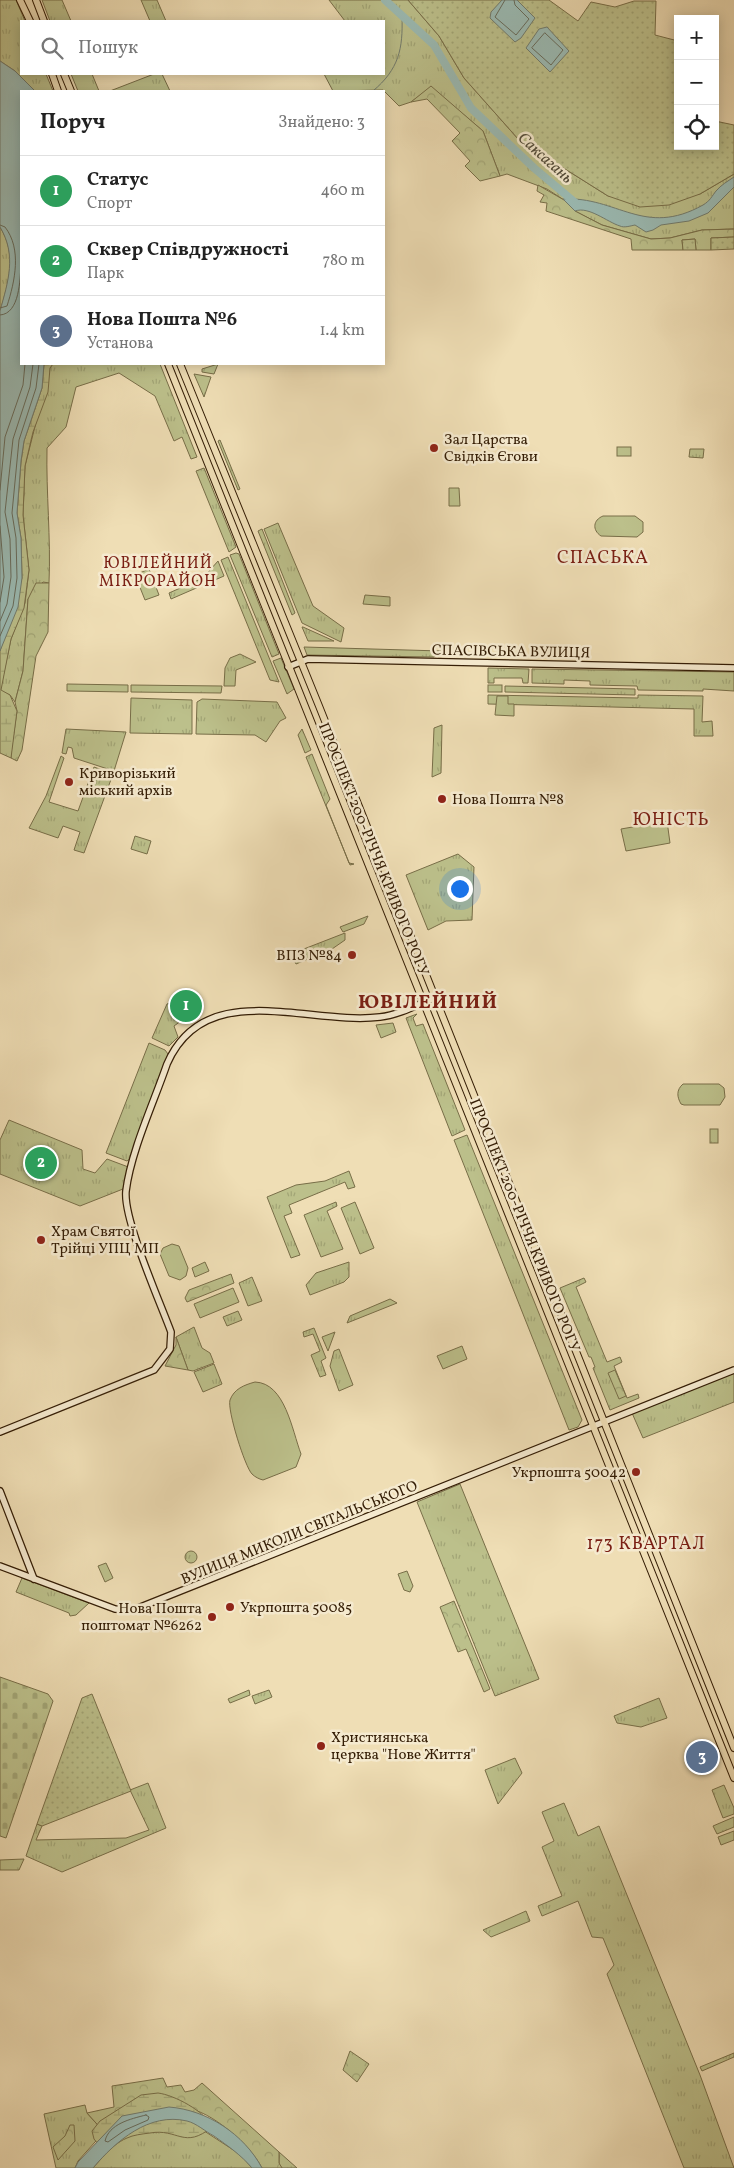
<!DOCTYPE html>
<html lang="uk">
<meta charset="utf-8">
<style>
body{margin:0;font-family:Vollkorn,serif;background:#f6f6f6;color:#222}
.controls{position:absolute;right:15px;top:15px;display:grid;overflow:hidden;border-radius:0px;box-shadow:0 2px 12px #0003}
.controls button{width:45px;height:45px;display:grid;place-items:center;padding:0;border:0;border-bottom:1px solid #e0e0e0;background:#fff;color:#222;font:25px sans-serif}
.you{position:absolute;left:459px;top:888px;width:18px;height:18px;margin:-12px;border:4px solid #fff;border-radius:50%;background:#1a73e8;box-shadow:0 0 0 8px #1a73e833}
.badge{display:grid;place-items:center;width:32px;height:32px;border-radius:50%;background:#2563eb;color:#fff;font-size:16px;font-weight:700}
.pin{position:absolute;translate:-50% -50%;border:2px solid #fff;box-shadow:0 1px 5px #0006}
.list{margin:0;padding:0;list-style:none}
h2{display:flex;justify-content:space-between;align-items:center;height:65px;margin:0;padding:0 20px;font-size:21px}
h2 small{font-size:16px;font-weight:400;color:#767676}
.list li{display:grid;grid-template-columns:32px 1fr auto;gap:15px;align-items:center;box-sizing:border-box;height:70px;padding:0 20px;border-top:1px solid #e0e0e0}
.list b{display:block;font-size:19px;white-space:nowrap}
.list p{margin:0;font-size:16px;white-space:nowrap;color:#767676}
.list em{font-size:16px;font-style:normal;color:#767676}
.icon{flex:none;width:28px;height:28px;fill:none;stroke:currentColor;stroke-width:2;stroke-linecap:round;stroke-linejoin:round}
.map{position:relative;flex:none;width:734px;height:2168px;overflow:hidden}
.search{position:absolute;background:#fff;box-shadow:0 2px 12px #0003;left:20px;top:20px;width:365px;height:55px;display:flex;align-items:center;gap:12px;box-sizing:border-box;padding:0 18px;border-radius:0px;color:#767676;font-size:19px}
.panel{position:absolute;background:#fff;box-shadow:0 2px 12px #0003;left:20px;top:90px;width:365px;height:275px;border-radius:0px}
.map>svg:first-child{display:block}
.grass{fill:url(#grass-tufts);stroke:#786e48}
.forest{fill:url(#forest-crowns);stroke:#786e48}
.wetland{fill:url(#wetland-marsh);stroke:#786e48}
.cemetery{fill:url(#cemetery-stones);stroke:#786e48}
.garden{fill:url(#garden-dots);stroke:#786e48}
.pitch{fill:#bcc08b;stroke:#786e48}
.water{fill:#9bbbb4;stroke:#727c6e}
.lines{fill:none;stroke-linecap:round;stroke-linejoin:round}
.shore{stroke:#686c5c;stroke-width:1}
.stream{stroke:#727c6e;stroke-width:1}
.river{stroke:#9bbbb4;stroke-width:8}
.secondary-casing{stroke:#341d05;stroke-width:8}
.primary-casing{stroke:#341d05;stroke-width:8}
.secondary{stroke:#f5eacf;stroke-width:5.5}
.primary{stroke:#efdeb5;stroke-width:6}
.poi-dot{fill:#8f2418;stroke:#f5eacf;stroke-width:2}
.labels{text-anchor:middle;stroke-width:5;stroke-linejoin:round;paint-order:stroke}
.poi-label{font-size:15px;fill:#341d05;stroke:#f5eacf;text-anchor:start}
.street-label{font-size:15px;fill:#341d05;stroke:#f5eacf}
.water-label{font-size:16px;font-style:italic;fill:#534c3a;stroke:#f5eacf}
.neighbourhood-label{font-size:16px;letter-spacing:1px;fill:#7a1f14;stroke:#f5eacf}
.quarter-label{font-size:18px;letter-spacing:1px;fill:#7a1f14;stroke:#f5eacf}
.district-label{font-size:20px;font-weight:bold;letter-spacing:1px;fill:#7a1f14;stroke:#f5eacf}
</style>
<div class="map">
<svg width="734" height="2168" viewBox="0 0 734 2168">
<defs>
<pattern id="grass-tufts" width="24" height="20" patternUnits="userSpaceOnUse" patternTransform="scale(1.25)"><rect width="24" height="20" fill="#bcc08b"/><path d="M3 7l-1-3M5 7V3M7 7l1-3M15 17l-1-3M17 17v-4M19 17l1-3" fill="none" stroke="#a2a576"/></pattern>
<pattern id="forest-crowns" width="20" height="18" patternUnits="userSpaceOnUse" patternTransform="scale(1.25)"><rect width="20" height="18" fill="#bcc08b"/><path d="M2 6a3 3 0 1 1 6 0M12 15a3 3 0 1 1 6 0" fill="none" stroke="#a2a576"/></pattern>
<pattern id="wetland-marsh" width="20" height="14" patternUnits="userSpaceOnUse" patternTransform="scale(1.25)"><rect width="20" height="14" fill="#bcc08b"/><path d="M1 5h8M5 5V1M11 12h8M15 12V8" fill="none" stroke="#a2a576"/></pattern>
<pattern id="cemetery-stones" width="16" height="16" patternUnits="userSpaceOnUse" patternTransform="scale(1.25)"><rect width="16" height="16" fill="#bcc08b"/><path d="M2 7V4a2 2 0 0 1 4 0v3zM10 15v-3a2 2 0 0 1 4 0v3z" fill="#a2a576"/></pattern>
<pattern id="garden-dots" width="8" height="8" patternUnits="userSpaceOnUse" patternTransform="scale(1.25)"><rect width="8" height="8" fill="#bcc08b"/><path d="M2 2h.1M6 6h.1" fill="none" stroke="#a2a576" stroke-width="1.8" stroke-linecap="round"/></pattern>
</defs>
<rect width="100%" height="100%" fill="#efdeb5"/>
<filter id="stains"><feTurbulence type="fractalNoise" baseFrequency=".004" numOctaves="4"/><feColorMatrix values="0 0 0 0 .2 0 0 0 0 .09 0 0 0 0 .02 0 0 0 .5 -.17"/></filter>
<radialGradient id="worn" r=".72"><stop offset=".6" stop-color="#630" stop-opacity="0"/><stop offset="1" stop-color="#630" stop-opacity=".3"/></radialGradient>
<g class="grass">
<path d="M0,0H16L25,21H21V74H46L53,91H35L15,71L0,61Z"/>
<path d="M42,0H62L71,21H50Z"/>
<path d="M141,0H157L166,21H150Z"/>
<path d="M329,0H408L439,36L464,78L519,140L608,196L700,194L734,174V229L702,230L670,238L651,239L602,225L575,211L564,200L547,189L507,174L500,176L483,131L431,87L411,102L399,106L383,90L333,91L324,74H384V21H345Z"/>
<path d="M71,74H92L99,91H78Z"/>
<path d="M154,74H162L170,91H110Z"/>
<path d="M0,227C17,254 9,282 0,311Z"/>
<path d="M53,364H160L197,457L191,459L182,437L174,441L155,396L119,373L76,387L66,427L47,448C46,493 51,538 49,583L43,582L28,599L23,671L15,702L10,695L0,691L11,639L25,603L29,570L23,515L25,466L50,367Z"/>
<path d="M218,364L214,374L202,372V369Z"/>
<path d="M194,374L211,377L204,397Z"/>
<path d="M220,440L240,489L238,490L218,441Z"/>
<rect x="617" y="447" width="14" height="9"/>
<path d="M690,449H704L703,458L689,457Z"/>
<path d="M204,468L236,547L229,552L196,471Z"/>
<path d="M278,523L313,606L344,628L341,642L302,623L264,529Z"/>
<path d="M262,529L295,613L292,615L258,531Z"/>
<path d="M236,553L239,554L279,654L272,657L230,555Z"/>
<path d="M228,557L279,682L270,680L221,560Z"/>
<path d="M218,561L224,576L171,599L169,593L203,578Z"/>
<path d="M365,595L390,597V606L363,604Z"/>
<path d="M302,627H303L334,641H308Z"/>
<path d="M304,647L441,651L434,657L307,655Z"/>
<path d="M240,654L256,662L236,670L235,686H224L225,668L230,658Z"/>
<path d="M281,658L294,689L287,694L273,661Z"/>
<path d="M488,668L529,669L528,683H523L522,678H494V683H488Z"/>
<path d="M532,669L734,672V691L703,689V691L638,690L637,686L590,685V681L564,680V684L532,683Z"/>
<path d="M67,684L128,685V692L70,691H67Z"/>
<path d="M131,685L222,686L221,693L131,692Z"/>
<rect x="488" y="685" width="14" height="7"/>
<path d="M505,686L635,689V695L505,692Z"/>
<path d="M488,695L638,698V695L703,696L702,722L712,721L713,736H694V709L488,704Z"/>
<path d="M131,698L192,700V734L130,733Z"/>
<path d="M202,699L277,702L286,718L280,721L266,742L255,735L196,734L197,702Z"/>
<path d="M442,725L441,773L432,777L434,728Z"/>
<path d="M66,729L126,732L114,771L74,758L72,748L68,747L66,754L62,753Z"/>
<path d="M302,729L311,750L305,753L298,735Z"/>
<path d="M312,754L330,799L326,805L349,863L354,864L350,865L306,757Z"/>
<path d="M61,756L64,758L49,802L78,811L94,767L113,774L84,853L74,850L80,832L63,826L58,838L29,828L46,796Z"/>
<path d="M135,836L151,841L147,854L131,849Z"/>
<path d="M458,854L474,867L472,920L446,921L428,930L406,875Z"/>
<path d="M368,916L364,924L343,932L340,927Z"/>
<path d="M345,933V940L332,949L296,964L291,954Z"/>
<path d="M175,1001L176,1012H183L185,1018L174,1026L178,1037L169,1046L152,1038L167,1004Z"/>
<path d="M417,1014L413,1018L416,1026L423,1024L465,1130L452,1136L406,1018Z"/>
<path d="M393,1023L396,1032L381,1038L376,1025Z"/>
<path d="M149,1043L165,1050L168,1054L131,1158L127,1161L106,1153Z"/>
<path d="M9,1120L82,1150L83,1169L95,1173L107,1159L131,1168L123,1189L80,1206L0,1174V1140Z"/>
<rect x="710" y="1129" width="8" height="14"/>
<path d="M467,1135L582,1420L578,1427L569,1430L454,1140Z"/>
<path d="M349,1171L355,1187L348,1189L345,1182L289,1205L292,1213L284,1216L300,1255L291,1258L267,1197L296,1185L325,1181Z"/>
<path d="M336,1202L337,1206L327,1211L343,1249L321,1257L304,1215Z"/>
<path d="M355,1202L374,1248L360,1254L341,1208Z"/>
<path d="M349,1262V1277L344,1282L310,1295L306,1285L316,1273Z"/>
<path d="M252,1277L262,1301L248,1306L239,1283Z"/>
<path d="M584,1278L586,1282L576,1287L607,1362L620,1357L622,1362L614,1366L627,1398L638,1394L639,1398L610,1410L593,1368L595,1367L591,1357H589L560,1288Z"/>
<path d="M390,1299L397,1303L347,1323L350,1316Z"/>
<path d="M238,1311L242,1320L227,1326L223,1317Z"/>
<path d="M194,1327L202,1348L210,1353L214,1363L193,1371L188,1370L176,1337Z"/>
<path d="M314,1328L326,1358L321,1361L326,1375L320,1377L311,1355L320,1351L313,1334L304,1337L303,1332Z"/>
<path d="M335,1332L328,1351L322,1337Z"/>
<path d="M339,1349L353,1385L339,1391L330,1366L334,1351Z"/>
<path d="M214,1364L222,1384L203,1392L194,1372Z"/>
<path d="M734,1372V1402L643,1438L632,1413Z"/>
<path d="M460,1484L539,1679L495,1696L417,1502Z"/>
<circle cx="191" cy="1557" r="6"/>
<path d="M407,1571L413,1586L410,1592L404,1590L398,1574Z"/>
<path d="M22,1578L89,1603L76,1615L70,1616L69,1613L16,1592Z"/>
<path d="M249,1690L250,1695L230,1703L228,1699Z"/>
<path d="M269,1690L272,1697L255,1704L252,1696Z"/>
<path d="M659,1698L667,1718L641,1727L617,1723L614,1716Z"/>
<path d="M515,1758L522,1773L498,1804L485,1770Z"/>
<path d="M148,1783L166,1828L62,1872L26,1856L37,1824L42,1826L36,1840L126,1838L149,1830L130,1790Z"/>
<path d="M724,1785L734,1808V1814L723,1818L712,1790Z"/>
<path d="M564,1803L578,1836L599,1826L700,2075L734,2168H684L607,1974L614,1965L603,1938L592,1937L578,1901L542,1916L538,1906L562,1896L542,1847L554,1841L542,1812Z"/>
<path d="M734,1817V1827L717,1834L713,1826Z"/>
<path d="M734,1831V1840L721,1845L718,1837Z"/>
<path d="M24,1859L19,1870H0V1860Z"/>
<path d="M526,1911L530,1921L491,1937L483,1930Z"/>
<path d="M734,2053V2057L702,2071L700,2067Z"/>
<path d="M85,2105L87,2113L104,2132L78,2161L75,2168H56L44,2114Z"/>
<path d="M189,2121L241,2155L252,2168H93L111,2147L127,2135Z"/>
<path d="M279,2152L297,2168H282L279,2164Z"/>
</g>
<g class="forest">
<path d="M431,86L483,131L500,176L480,181L465,166L470,161L452,141L460,133L427,99L411,102Z"/>
<path d="M538,185L564,200L575,211L602,225L651,239L670,238L702,230L734,229V237L711,238V250H696L695,239L682,240L683,250H632L631,239L546,211L547,203L540,202L544,195L537,191Z"/>
<path d="M36,583H49L48,632L36,656L22,750L17,761L11,758V753L17,711L15,702L23,671L28,599Z"/>
<path d="M231,1274L234,1283L187,1302L185,1298L189,1290Z"/>
<path d="M176,1337L188,1370L165,1366L176,1345Z"/>
<path d="M615,1370L626,1396L619,1399L608,1373Z"/>
<path d="M454,1601L490,1689L484,1692L466,1649L458,1652L440,1607Z"/>
<path d="M350,2051L369,2064L357,2082L343,2070Z"/>
<path d="M163,2078L167,2087L181,2085L185,2092L194,2090L202,2083L279,2152V2163L282,2168H262C251,2146 211,2110 185,2108C175,2108 118,2128 104,2132L87,2113L114,2107L112,2086Z"/>
<path d="M70,2125H74L75,2141L58,2160L53,2147L65,2136Z"/>
</g>
<g class="wetland">
<path d="M44,364H53L50,368L48,392L33,432L25,466L23,515L29,570L24,608L11,639L1,690L10,695L17,711L11,758L0,753V651L22,578L21,538L17,513L21,462L24,441L42,388Z"/>
<path d="M158,2093C174,2095 205,2111 212,2127C184,2150 178,2128 150,2133C142,2134 133,2135 127,2138C117,2142 113,2149 103,2150L94,2139L92,2131L100,2121L141,2095Z"/>
</g>
<path class="cemetery" d="M0,1677L48,1694L53,1701L6,1838L0,1836Z"/>
<g class="garden">
<path d="M408,0H549L578,21L591,2L615,7L634,1H656L655,35L678,41V146H715V121L734,125V174L700,194L669,205L640,207L608,196L519,140L464,78L439,36Z"/>
<path d="M734,237V249L711,250V238Z"/>
<path d="M695,239L696,250H683L682,240Z"/>
<path d="M92,1694L131,1791L42,1826L37,1824L82,1698Z"/>
</g>
<g class="pitch">
<path d="M449,488H459L460,506H449Z"/>
<path d="M603,516H635L643,522V532L637,537L601,536C592,530 593,520 603,516Z"/>
<path d="M149,569L159,595L145,600L135,575Z"/>
<path d="M497,696H508V704H514V716L495,715Z"/>
<path d="M667,821L670,843L626,851L621,829Z"/>
<path d="M683,1084H719L724,1088L725,1097L720,1105H684L681,1104C677,1097 676,1090 683,1084Z"/>
<path d="M172,1244L179,1246L188,1268L186,1276L180,1280L169,1276L160,1254L163,1248Z"/>
<path d="M205,1262L209,1271L195,1277L192,1268Z"/>
<path d="M233,1288L239,1302L200,1318L194,1304Z"/>
<path d="M462,1346L467,1359L443,1369L437,1356Z"/>
<path d="M255,1382C285,1383 292,1430 301,1454L296,1467L263,1480C259,1479 255,1477 252,1474C245,1467 227,1410 230,1400C234,1389 244,1385 255,1382Z"/>
<path d="M106,1563L113,1578L105,1582L98,1566Z"/>
</g>
<g class="water">
<path d="M502,0H517L535,18L521,38L515,42L490,18L491,12Z"/>
<path d="M547,27L569,51L550,72L526,48L539,29Z"/>
<path d="M0,61L15,71L35,91H21V364H44L42,388L24,441L21,461L17,513L21,538L22,578L18,607L0,651V311C8,282 17,255 0,227Z"/>
<path d="M734,177V187L708,213L689,221L661,225L653,230L646,232L635,225C630,226 624,228 620,226C607,222 589,206 575,211L563,199C617,196 644,238 703,205C710,201 712,196 716,191C721,185 728,181 734,177Z"/>
<path d="M169,2107C207,2110 244,2134 262,2168H252C241,2155 228,2146 214,2136C206,2132 196,2123 187,2121C149,2112 116,2141 93,2168H75L78,2162L122,2116Z"/>
</g>
<g class="lines">
<g class="shore">
<path d="M505,0L495,17L516,35L529,19L515,5L514,0"/>
<path d="M545,33L563,50L551,65L532,48Z"/>
<path d="M0,225L5,227C22,249 15,281 7,306L0,308"/>
<path d="M0,315C20,314 20,279 21,264"/>
<path d="M0,490L5,437L23,385L25,364"/>
<path d="M0,526L4,577L0,602"/>
<path d="M0,621L7,604L11,577L10,539L5,512L13,439L30,387L33,364"/>
<path d="M0,636L13,606L17,578L16,538L12,513L19,440L36,388L39,364"/>
<path d="M146,2115L149,2117L148,2120L125,2130L108,2142L105,2141C109,2124 130,2119 146,2115Z"/>
</g>
<path class="stream" d="M373,91C399,69 403,49 402,17"/>
<path class="river" d="M385,0L434,45L471,108L534,168L578,205"/>
<defs>
<g id="secondary">
<path d="M288,667L308,659L734,668"/>
<path d="M0,1432L154,1370L170,1349L171,1332C160,1302 123,1219 126,1191C131,1151 154,1102 167,1064C205,976 309,1026 380,1017C399,1015 417,1005 434,998"/>
<path d="M0,1491L34,1579"/>
<path d="M0,1566L115,1609L133,1610L734,1370"/>
</g>
<g id="primary">
<path d="M20,0L30,21"/>
<path d="M36,0L44,21"/>
<path d="M52,74L58,91"/>
<path d="M64,74L71,91"/>
<path d="M168,364L734,1778"/>
<path d="M180,364L319,706L734,1748"/>
</g>
</defs>
<use href="#secondary" class="secondary-casing"/>
<use href="#primary" class="primary-casing"/>
<use href="#secondary" class="secondary"/>
<use href="#primary" class="primary"/>
</g>
<g class="poi-dot">
<circle cx="434" cy="448" r="5"/>
<circle cx="69" cy="782" r="5"/>
<circle cx="442" cy="799" r="5"/>
<circle cx="352" cy="955" r="5"/>
<circle cx="41" cy="1240" r="5"/>
<circle cx="636" cy="1472" r="5"/>
<circle cx="230" cy="1607" r="5"/>
<circle cx="212" cy="1617" r="5"/>
<circle cx="321" cy="1746" r="5"/>
</g>
<g class="labels">
<g class="poi-label">
<text x="444" y="444">Зал Царства<tspan x="444" dy="17">Свідків Єгови</tspan></text>
<text x="79" y="778">Криворізький<tspan x="79" dy="17">міський архів</tspan></text>
<text x="452" y="804">Нова Пошта №8</text>
<text x="342" y="960" text-anchor="end">ВПЗ №84</text>
<text x="51" y="1236">Храм Святої<tspan x="51" dy="17">Трійці УПЦ МП</tspan></text>
<text x="626" y="1477" text-anchor="end">Укрпошта 50042</text>
<text x="240" y="1612">Укрпошта 50085</text>
<text x="202" y="1613" text-anchor="end">Нова Пошта<tspan x="202" dy="17">поштомат №6262</tspan></text>
<text x="331" y="1742">Християнська<tspan x="331" dy="17">церква "Нове Життя"</tspan></text>
</g>
<g class="street-label">
<text transform="translate(511 651) rotate(1)" y="5">СПАСІВСЬКА ВУЛИЦЯ</text>
<text transform="translate(374 849) rotate(68)" y="5">ПРОСПЕКТ 200-РІЧЧЯ КРИВОГО РОГУ</text>
<text transform="translate(525 1225) rotate(68)" y="5">ПРОСПЕКТ 200-РІЧЧЯ КРИВОГО РОГУ</text>
<text transform="translate(299 1532) rotate(-22)" y="5">ВУЛИЦЯ МИКОЛИ СВІТАЛЬСЬКОГО</text>
</g>
<g class="water-label">
<text transform="translate(546 157) rotate(42)" y="6">Саксагань</text>
</g>
<g class="neighbourhood-label">
<text x="158" y="568">ЮВІЛЕЙНИЙ<tspan x="158" dy="18">МІКРОРАЙОН</tspan></text>
</g>
<g class="quarter-label">
<text x="603" y="563">СПАСЬКА</text>
<text x="671" y="825">ЮНІСТЬ</text>
<text x="646" y="1549">173 КВАРТАЛ</text>
</g>
<g class="district-label">
<text x="428" y="1008">ЮВІЛЕЙНИЙ</text>
</g>
</g>
<rect width="100%" height="100%" filter="url(#stains)"/>
<rect width="100%" height="100%" fill="url(#worn)"/>
</svg>
<div class="controls">
<button>+</button>
<button>−</button>
<button><svg class="icon" aria-label="locate" viewBox="0 0 24 24"><circle cx="12" cy="12" r="6"/><path d="M12 2v4M12 18v4M2 12h4M18 12h4"/></svg></button>
</div>
<div class="you"></div>
<div class="pin badge" style="left:186px;top:1006px;background:#2e9e5b">1</div>
<div class="pin badge" style="left:41px;top:1163px;background:#2e9e5b">2</div>
<div class="pin badge" style="left:702px;top:1757px;background:#5c6f8a">3</div>
<div class="search"><svg class="icon" aria-label="search" viewBox="0 0 24 24"><circle cx="10" cy="10" r="6"/><path d="M15 15l6 6"/></svg>Пошук</div>
<section class="panel">
<h2>Поруч<small>Знайдено: 3</small></h2>
<ul class="list">
<li><span class="badge" style="background:#2e9e5b">1</span><div><b>Статус</b><p>Спорт</p></div><em>460 m</em></li>
<li><span class="badge" style="background:#2e9e5b">2</span><div><b>Сквер Співдружності</b><p>Парк</p></div><em>780 m</em></li>
<li><span class="badge" style="background:#5c6f8a">3</span><div><b>Нова Пошта №6</b><p>Установа</p></div><em>1.4 km</em></li>
</ul>
</section>
</div>
